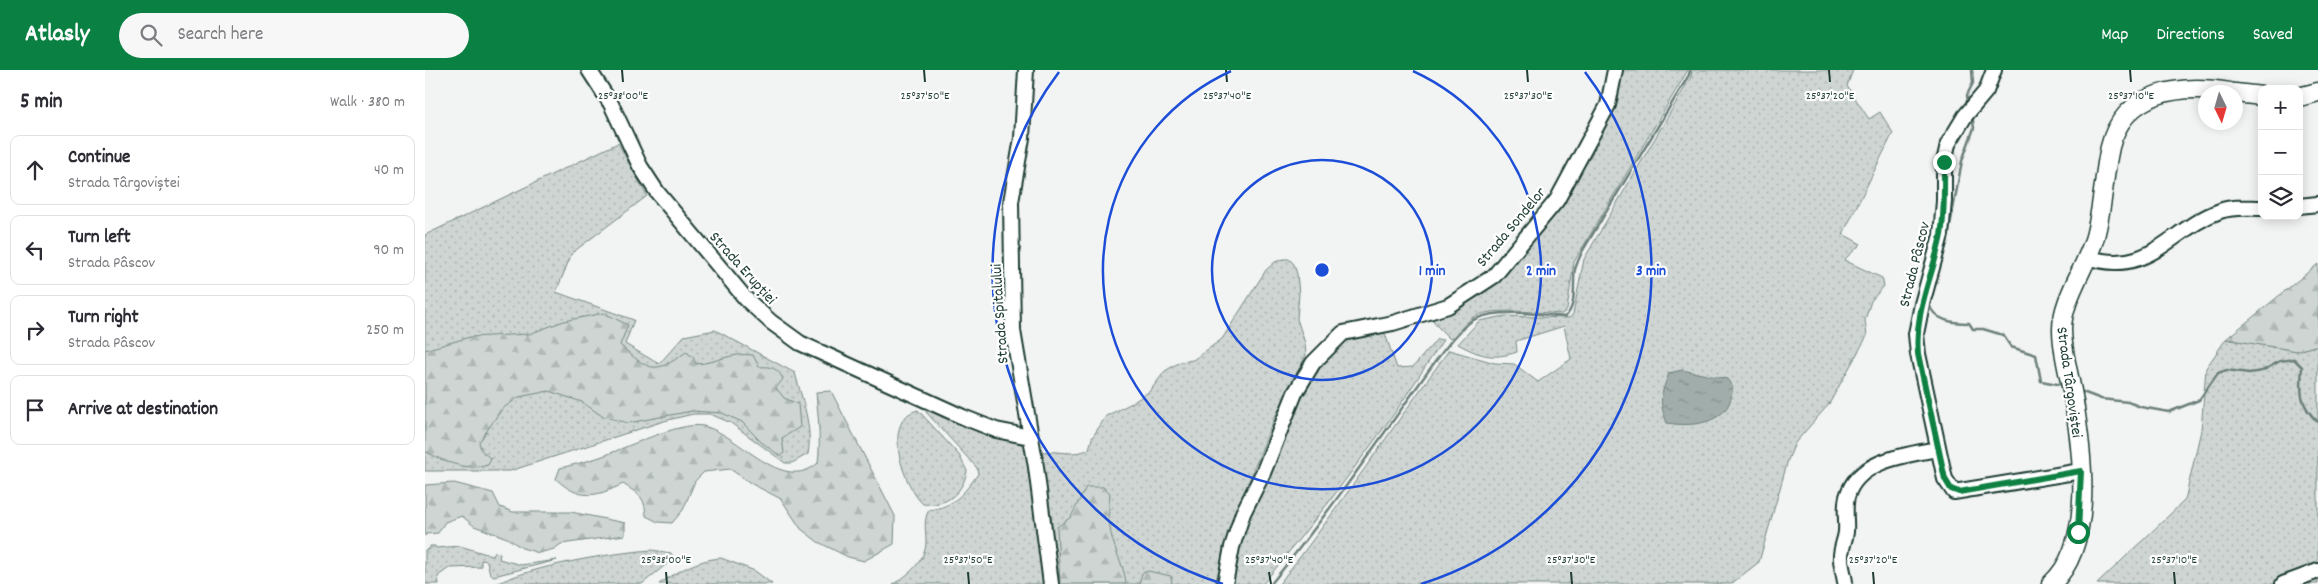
<!DOCTYPE html>
<meta charset="utf-8">
<style>
body{margin:0;font-family:Dekko,sans-serif;background:#f7f7f7;color:#2b2b33}
.controls{position:absolute;right:15px;top:15px;display:grid;overflow:hidden;border-radius:10px;box-shadow:0 2px 12px #0003}
.controls button{width:45px;height:45px;display:grid;place-items:center;padding:0;border:0;border-bottom:1px solid #e1e1e2;background:#fff;color:#2b2b33;font:25px sans-serif}
.compass{position:absolute;left:1773px;top:15px;width:45px;height:45px;border-radius:50%;background:#fff;box-shadow:0 2px 12px #0003;rotate:175deg}
.stop{position:absolute;width:15px;height:15px;margin:-11px;border:4px solid #0b8043;border-radius:50%;background:#fff}
.stop.end{background:#0b8043;border-color:#fff;box-shadow:0 1px 5px #0008}
.list{margin:0;padding:0;list-style:none}
h2{display:flex;justify-content:space-between;align-items:center;height:65px;margin:0;padding:0 20px;font-size:21px}
h2 small{font-size:16px;font-weight:400;color:#7c7c81}
.list li{display:grid;grid-template-columns:32px 1fr auto;gap:15px;align-items:center;box-sizing:border-box;height:70px;margin:0 10px 10px;padding:0 10px;border:1px solid #e1e1e2;border-radius:10px}
.list b{display:block;font-size:19px;white-space:nowrap}
.list p{margin:0;font-size:16px;white-space:nowrap;color:#7c7c81}
.list em{font-size:16px;font-style:normal;color:#7c7c81}
.icon{flex:none;width:28px;height:28px;fill:none;stroke:currentColor;stroke-width:2;stroke-linecap:round;stroke-linejoin:round}
.map{position:relative;flex:none;width:1893px;height:514px;overflow:hidden}
header{display:flex;align-items:center;gap:30px;box-sizing:border-box;height:70px;padding:0 25px;background:#0b8043;color:#fff}
header strong{font-size:24px}
nav{display:flex;gap:28px;margin-inline-start:auto;font-size:18px}
.search{width:350px;height:45px;background:#f7f7f7;display:flex;align-items:center;gap:12px;box-sizing:border-box;padding:0 18px;border-radius:28px;color:#7c7c81;font-size:19px}
main{display:flex}
aside{flex:1;background:#fff}
.map>svg:first-child{display:block}
.grass{fill:url(#grass-dots);stroke:#768984}
.forest{fill:url(#forest-firs);stroke:#768984}
.water{fill:url(#water-ripples);stroke:#6d807b}
.lines{fill:none;stroke-linecap:round;stroke-linejoin:round}
.stream{stroke:#6d807b;stroke-width:2.5}
.minor-casing{stroke:#1f3d34;stroke-width:18}
.major-casing{stroke:#1f3d34;stroke-width:21}
.minor{stroke:#fff;stroke-width:14}
.major{stroke:#fff;stroke-width:18}
.route{stroke:#0b8043;stroke-width:6}
.ticks{fill:none;stroke:#1f3d34;stroke-width:2}
.ring{fill:none;stroke:#1d4ed8;stroke-width:2.5}
.labels{text-anchor:middle;stroke-width:4.5;stroke-linejoin:round;paint-order:stroke}
.street-label{font-size:16px;fill:#1f3d34;stroke:#fff}
.ticks-label{font-size:12px;text-anchor:middle;fill:#1f3d34;stroke:#fff;stroke-width:4.5;stroke-linejoin:round;paint-order:stroke}
.centre{fill:#1d4ed8;stroke:#fff;stroke-width:2.5}
.ring-label{font-size:15px;text-anchor:middle;font-weight:bold;fill:#1d4ed8;stroke:#fff;stroke-width:4.5;stroke-linejoin:round;paint-order:stroke}
</style>
<header>
<strong>Atlasly</strong>
<div class="search"><svg class="icon" aria-label="search" viewBox="0 0 24 24"><circle cx="10" cy="10" r="6"/><path d="M15 15l6 6"/></svg>Search here</div>
<nav><a>Map</a><a>Directions</a><a>Saved</a></nav>
</header>
<main>
<aside>
<h2>5 min<small>Walk · 380 m</small></h2>
<ul class="list">
<li><svg class="icon" aria-label="ahead" viewBox="0 0 24 24"><path d="M12 20V5M6 11l6-6 6 6"/></svg><div><b>Continue</b><p>Strada Târgoviștei</p></div><em>40 m</em></li>
<li><svg class="icon" aria-label="left" viewBox="0 0 24 24"><path d="M17 20v-9H6M10 6l-5 5 5 5"/></svg><div><b>Turn left</b><p>Strada Pâscov</p></div><em>90 m</em></li>
<li><svg class="icon" aria-label="right" viewBox="0 0 24 24"><path d="M7 20v-9h11M14 6l5 5-5 5"/></svg><div><b>Turn right</b><p>Strada Pâscov</p></div><em>250 m</em></li>
<li><svg class="icon" aria-label="arrive" viewBox="0 0 24 24"><path d="M6 21V4h12l-3 4 3 4H6"/></svg><div><b>Arrive at destination</b></div></li>
</ul>
</aside>
<div class="map">
<svg width="1893" height="514" viewBox="0 0 1893 514">
<defs>
<pattern id="grass-dots" width="8" height="8" patternUnits="userSpaceOnUse" patternTransform="scale(1.25)"><rect width="8" height="8" fill="#ced5d3"/><path d="M2 2h.1M6 6h.1" fill="none" stroke="#b0b8b6" stroke-width="1.8" stroke-linecap="round"/></pattern>
<pattern id="forest-firs" width="22" height="20" patternUnits="userSpaceOnUse" patternTransform="scale(1.25)"><rect width="22" height="20" fill="#ced5d3"/><path d="M5 1l3.5 6h-7zM16 11l3.5 6h-7z" fill="#b0b8b6"/></pattern>
<pattern id="water-ripples" width="26" height="14" patternUnits="userSpaceOnUse" patternTransform="scale(1.25)"><rect width="26" height="14" fill="#a1adaa"/><path d="M2 4q2-2 4 0t4 0M15 11q2-2 4 0t4 0" fill="none" stroke="#838e8b"/></pattern>
</defs>
<rect width="100%" height="100%" fill="#f2f3f3"/>
<filter id="ink" filterUnits="userSpaceOnUse"><feTurbulence type="fractalNoise" baseFrequency=".02" numOctaves="2"/><feDisplacementMap in="SourceGraphic" scale="10" xChannelSelector="R" yChannelSelector="G"/><feConvolveMatrix kernelMatrix="1 2 1 2 8 2 1 2 1" color-interpolation-filters="sRGB"/></filter>
<g filter="url(#ink)">
<g class="grass">
<path d="M1192,0H1263L1149,192L1142,240L1137,244C1117,243 1069,237 1051,246C1040,251 1035,263 1025,269L1010,254L1007,247L1069,212L1131,134Z"/>
<path d="M1267,0H1428L1422,16L1444,49L1455,42L1468,63L1418,164L1436,174L1419,190L1457,208L1459,216L1446,231L1440,250L1442,266L1404,334L1370,373L1363,390L1334,492L1306,514H854C914,438 967,358 1024,280L1070,293L1089,294L1113,312L1146,289L1139,256L1091,271L1092,282C1068,290 1055,286 1033,274L1054,251L1080,246L1144,248L1148,244L1159,189L1266,7Z"/>
<path d="M193,73L222,126L147,183L131,222L209,250L200,274L234,294L259,266L290,260L370,303C377,329 388,357 383,384L367,393H360L306,353L285,344H268L239,351L85,401H0V165Z"/>
<path d="M859,189H864L869,194L872,204L874,224L872,249L880,273L881,285L849,349L807,453L790,514H629L614,387L617,382C632,380 650,387 664,379L667,368L681,346L707,333L725,321L740,301L755,292L768,290L797,269L841,200L850,192Z"/>
<path d="M958,258L972,298L988,297L1012,269L1018,270L969,344L904,432L838,514H804L817,457L888,302L920,268Z"/>
<path d="M1801,269L1872,281L1893,275V514H1672L1760,430L1776,360L1781,298Z"/>
<path d="M501,337L554,360L598,375L603,382L620,514H468C483,506 501,490 501,472C501,461 498,450 504,440C529,437 539,423 553,404L552,398L501,342Z"/>
<path d="M493,340L534,385L542,401C538,423 521,437 498,434C479,417 455,349 493,340Z"/>
<path d="M5,476H10L11,478L35,476L68,486L70,482L75,484L74,489L96,495L132,490L69,506L65,504L62,491L56,490V497L24,498L13,506L14,514H0V480L5,479Z"/>
<path d="M227,480L246,483L249,488L217,514H71C108,496 185,483 227,480Z"/>
<path d="M296,488L330,501L347,514H234C254,501 271,490 296,488Z"/>
</g>
<g class="forest">
<path d="M1893,194V275L1872,281L1801,269Z"/>
<path d="M179,243L203,255L195,275C223,300 229,306 261,282L268,287L271,294C292,293 305,282 328,285L334,297C346,296 353,298 358,309L351,318L359,328L373,334L375,357L357,368L359,383L355,386L336,372L317,352L297,343L267,341L203,353L177,346L157,332L124,321L94,327L77,339L54,372L56,380L66,389L63,395C41,401 19,392 0,381V280L45,267L104,264L139,251Z"/>
<path d="M406,321L470,446L469,474L439,491L423,487L393,472L376,459L356,429L327,414L305,399L279,402L270,411L258,440L247,453L233,452L221,446C220,426 213,424 198,414C171,427 155,431 131,409L135,398C147,395 160,392 172,388C197,380 254,351 278,356C315,364 356,425 393,393C396,366 393,348 391,322Z"/>
<path d="M29,413L68,423L75,437L88,442H146L200,453V465L136,474L129,479L114,483L97,478L82,468L49,456L37,446L20,452L13,463L1,464L0,466V415Z"/>
<path d="M661,417H678L685,423C683,441 683,459 690,477C694,490 700,500 701,514H635L632,457L646,447Z"/>
<path d="M723,501L746,506L747,514H714L717,503Z"/>
</g>
<path class="water" d="M1257,300L1302,309L1307,316C1309,352 1271,358 1242,353C1233,330 1236,325 1244,303Z"/>
<g class="lines">
<g class="stream">
<path d="M1543,34L1542,25L1548,13L1547,0"/>
<path d="M1513,200L1524,161L1537,91L1549,58L1547,44"/>
<path d="M1504,234C1509,251 1528,253 1544,253L1548,259H1558L1578,265L1586,277L1611,285L1616,311L1638,315"/>
<path d="M1655,321L1676,329L1703,332L1716,337L1744,342L1774,330L1793,303L1802,300L1824,303L1837,301L1855,291L1869,289L1877,297C1875,321 1874,335 1893,352"/>
<path d="M846,514C894,455 938,393 982,331C996,312 1031,258 1050,249C1074,238 1114,244 1140,247C1153,235 1147,214 1150,199C1152,193 1155,186 1158,180L1264,5L1265,0"/>
</g>
<defs>
<g id="minor">
<path d="M164,0L186,34L215,96L232,122L321,229L346,252L375,273L538,347L571,360L605,367"/>
<path d="M601,0L597,68L586,132L588,261L611,397L626,514"/>
<path d="M1569,0L1561,21L1540,46L1523,74L1519,92V131L1516,165L1497,234L1491,264L1493,284L1520,409L1529,422L1656,401"/>
<path d="M1874,136L1893,134"/>
<path d="M1663,187C1723,208 1745,159 1795,141C1808,136 1823,138 1837,138"/>
<path d="M1420,512C1419,504 1416,496 1416,489C1415,480 1420,471 1421,462C1422,451 1419,439 1422,427C1432,390 1481,385 1513,379"/>
<path d="M800,514L807,477L818,443L838,403L870,323L888,293L918,263L968,253L1023,236L1069,206L1132,130L1183,35L1190,0"/>
<path d="M1858,514L1893,501"/>
</g>
<g id="major">
<path d="M1810,23L1837,26"/>
<path d="M1874,27L1893,22"/>
<path d="M1626,514C1671,474 1657,379 1648,326C1644,304 1637,282 1637,259C1637,231 1660,198 1669,170C1678,140 1678,108 1685,77C1699,20 1756,14 1805,22"/>
</g>
</defs>
<use href="#minor" class="minor-casing"/>
<use href="#major" class="major-casing"/>
<use href="#minor" class="minor"/>
<use href="#major" class="major"/>
</g>
</g>
<g class="lines" filter="url(#ink)">
<path class="route" d="M1519,92C1519,116 1520,141 1516,165C1508,206 1489,241 1493,284L1520,409L1526,419L1534,422L1656,401L1653,462"/>
</g>
<path class="ticks" d="M197,0L198,12M499,0L500,12M801,0L802,12M1102,0L1103,12M1404,0L1405,12M1705,0L1706,12M241,502L242,514M543,502L544,514M844,502L846,514M1146,502L1147,514M1448,502L1449,514M1749,502L1750,514"/>
<g class="ring">
<circle cx="897" cy="200" r="110"/>
<path d="M988 1A219 219 0 1 1 806 1"/>
<path d="M798 514A329 329 0 0 1 634 2M1160 2A329 329 0 0 1 996 514"/>
</g>
<g class="labels">
<g class="street-label">
<text transform="translate(1085 156) rotate(-50)" y="6">Strada Sondelor</text>
<text transform="translate(1488 194) rotate(-76)" y="6">Strada Pâscov</text>
<text transform="translate(319 197) rotate(48)" y="6">Strada Erupției</text>
<text transform="translate(573 244) rotate(-94)" y="6">Strada Spitalului</text>
<text transform="translate(1646 312) rotate(82)" y="6">Strada Târgoviștei</text>
</g>
</g>
<g class="ticks-label">
<text x="198" y="29">25°38'00"E</text>
<text x="500" y="29">25°37'50"E</text>
<text x="802" y="29">25°37'40"E</text>
<text x="1103" y="29">25°37'30"E</text>
<text x="1405" y="29">25°37'20"E</text>
<text x="1706" y="29">25°37'10"E</text>
<text x="241" y="493">25°38'00"E</text>
<text x="543" y="493">25°37'50"E</text>
<text x="844" y="493">25°37'40"E</text>
<text x="1146" y="493">25°37'30"E</text>
<text x="1448" y="493">25°37'20"E</text>
<text x="1749" y="493">25°37'10"E</text>
</g>
<circle cx="897" cy="200" r="8" class="centre"/>
<g class="ring-label">
<text x="1007" y="205">1 min</text>
<text x="1116" y="205">2 min</text>
<text x="1226" y="205">3 min</text>
</g>
</svg>
<div class="controls">
<button>+</button>
<button>−</button>
<button><svg class="icon" aria-label="layers" viewBox="0 0 24 24"><path d="M12 4l9 5-9 5-9-5zM3 14l9 5 9-5"/></svg></button>
</div>
<svg class="compass" viewBox="-18 -18 36 36"><path d="M0-13l5 13h-10z" fill="#e53935"/><path d="M0 13l5-13h-10z" fill="#7c7c81"/></svg>
<div class="stop" style="left:1653px;top:462px"></div>
<div class="stop end" style="left:1519px;top:92px"></div>
</div>
</main>
